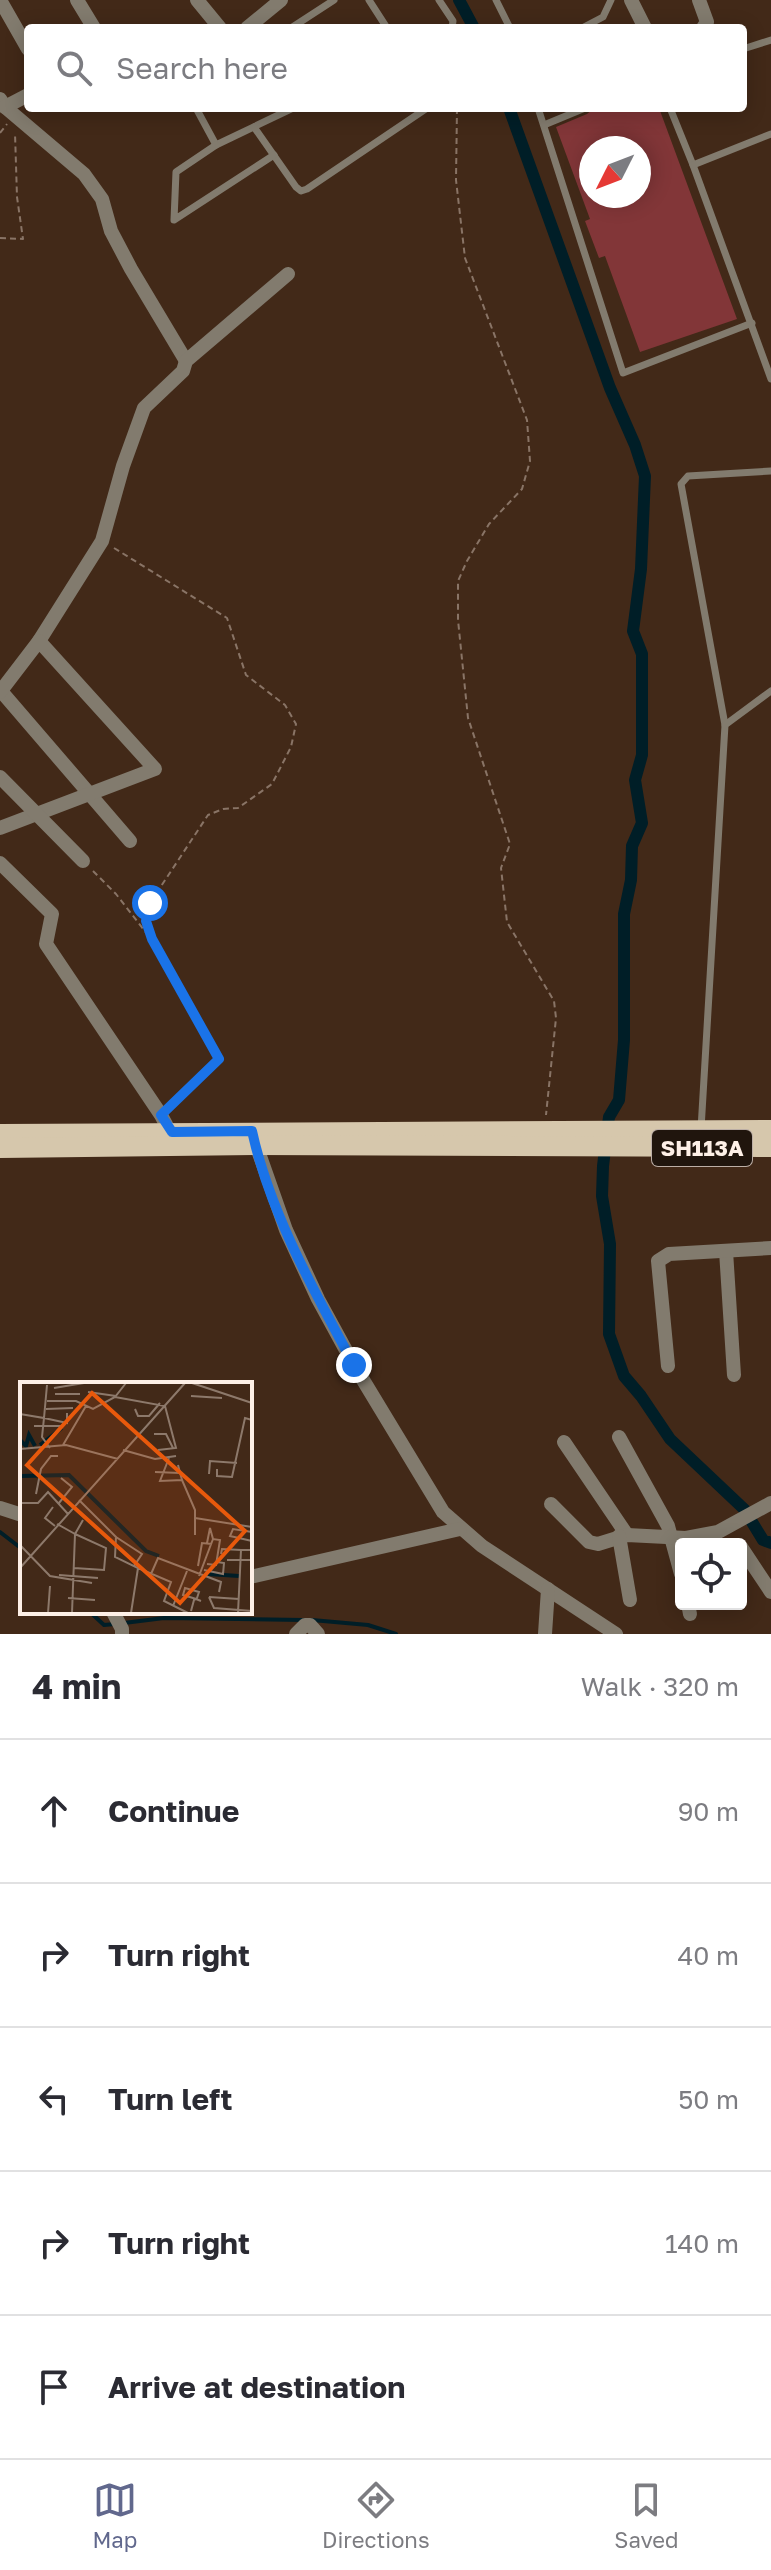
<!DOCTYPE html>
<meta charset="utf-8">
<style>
body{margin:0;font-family:"Golos Text",sans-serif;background:#f2f2f3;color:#2b2b33}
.controls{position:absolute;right:24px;bottom:24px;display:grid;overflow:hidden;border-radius:8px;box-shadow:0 4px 20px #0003}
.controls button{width:72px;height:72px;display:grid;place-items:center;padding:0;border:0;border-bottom:2px solid #e1e1e2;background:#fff;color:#2b2b33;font:40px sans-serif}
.compass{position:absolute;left:579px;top:136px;width:72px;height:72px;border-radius:50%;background:#fff;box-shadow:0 4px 20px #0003;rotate:228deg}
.stop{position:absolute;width:24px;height:24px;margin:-18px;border:6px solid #1a73e8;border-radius:50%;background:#fff}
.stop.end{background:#1a73e8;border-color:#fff;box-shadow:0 2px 8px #0008}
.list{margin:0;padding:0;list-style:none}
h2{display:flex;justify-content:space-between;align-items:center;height:104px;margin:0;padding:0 32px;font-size:34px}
h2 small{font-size:26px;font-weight:400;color:#7c7c81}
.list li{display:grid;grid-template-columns:52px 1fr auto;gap:24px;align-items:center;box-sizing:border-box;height:144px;padding:0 32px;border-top:2px solid #e1e1e2}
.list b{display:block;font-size:30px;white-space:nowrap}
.list em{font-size:26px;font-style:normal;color:#7c7c81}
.icon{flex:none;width:44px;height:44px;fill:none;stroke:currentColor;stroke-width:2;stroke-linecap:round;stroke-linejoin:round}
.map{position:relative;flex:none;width:771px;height:1634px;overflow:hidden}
.search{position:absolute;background:#fff;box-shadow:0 4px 20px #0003;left:24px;right:24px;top:24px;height:88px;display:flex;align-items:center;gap:20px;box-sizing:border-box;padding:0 28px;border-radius:8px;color:#7c7c81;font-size:30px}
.sheet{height:824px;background:#fff}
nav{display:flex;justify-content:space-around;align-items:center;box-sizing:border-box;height:112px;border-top:2px solid #e1e1e2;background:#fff;font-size:22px;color:#7c7c81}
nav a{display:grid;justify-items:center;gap:4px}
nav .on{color:#61688d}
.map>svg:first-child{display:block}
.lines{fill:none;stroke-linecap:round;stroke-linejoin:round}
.stream{stroke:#001e27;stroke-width:4}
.canal{stroke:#001e27;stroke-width:12}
.building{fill:#823638;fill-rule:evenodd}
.path{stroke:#897466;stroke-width:2;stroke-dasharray:6 4;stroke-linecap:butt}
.lane{stroke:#827b6e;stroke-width:7}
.street{stroke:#827b6e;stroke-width:14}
.primary{stroke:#d6c7ac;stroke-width:20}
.route{stroke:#1a73e8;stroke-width:10}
.labels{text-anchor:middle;stroke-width:8;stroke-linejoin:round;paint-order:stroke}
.shield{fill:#20150d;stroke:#bbaea6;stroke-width:2}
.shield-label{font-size:22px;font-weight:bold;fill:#fef0e7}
.inset-river{fill:none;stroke:#001e27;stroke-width:4}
.inset-road{fill:none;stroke:#8d796b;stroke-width:2}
.view{fill:#e8590c;fill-opacity:0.15;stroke:#e8590c;stroke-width:4}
.inset-edge{fill:none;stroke:#fef0e7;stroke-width:4}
</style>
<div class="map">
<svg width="771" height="1634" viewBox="0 0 771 1634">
<rect width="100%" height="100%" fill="#422918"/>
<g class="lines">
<g class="stream">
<path d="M0,1532L22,1549"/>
<path d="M90,1612L104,1625L115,1624"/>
<path d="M312,1620L368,1625L396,1634"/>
<path d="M124,1623L164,1618L303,1620"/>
</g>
<g class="canal">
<path d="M459,0L474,28"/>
<path d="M509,108L610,388L635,445L645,476L641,569L633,631L642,654V755L635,780L642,823L632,846L631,880L624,914V1040L619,1100L609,1117L603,1166L602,1196L610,1244L609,1334L624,1376L641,1396L670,1439L744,1509L763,1540L771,1543"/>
</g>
</g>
<path class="building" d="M594,108H659L737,319L640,352L605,256L599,258L585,221L590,219L556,127L587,114ZM591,148H639V196H591Z"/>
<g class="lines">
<g class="path">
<path d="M457,108L456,180L465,258L527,420L530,461L522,489L489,524L467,561L458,581V620L468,718L510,844L501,868L507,922L554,1001L556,1018L546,1115"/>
<path d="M0,133L7,124"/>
<path d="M0,238L23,239L17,197L15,133"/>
<path d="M114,548L227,618L246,675L285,705L296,724L291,747L272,784L238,808L223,809L208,815L150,903L146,921L152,939L219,1059L171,1106"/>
<path d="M93,871L116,894L151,939"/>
</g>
<g class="lane">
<path d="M369,0L387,28"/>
<path d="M439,0L453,21L452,28"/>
<path d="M496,0L510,28"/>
<path d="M291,28L334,0"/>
<path d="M582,28L603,17L611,0"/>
<path d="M743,49L771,40"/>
<path d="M196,108L216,145L293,108"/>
<path d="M538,108L623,373L752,323"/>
<path d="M670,108L693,165"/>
<path d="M544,125L585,108"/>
<path d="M254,127L296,187L301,191L307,189L427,108"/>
<path d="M771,134L693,165L771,379"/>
<path d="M216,145L176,172L174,220L274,155"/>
<path d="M725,725L681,484L688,476L771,471"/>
<path d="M701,1129L725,725L771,691"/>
</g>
<g class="street">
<path d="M0,0L28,49"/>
<path d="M77,0L94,28"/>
<path d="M197,0L220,28"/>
<path d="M631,0L645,28"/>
<path d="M699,0L707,22L703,28"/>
<path d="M247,28L281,0"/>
<path d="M0,99L5,107L84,174L102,199L111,231L131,269L186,361"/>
<path d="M5,107L28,95"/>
<path d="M39,641L102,541L123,466L144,408L183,371L186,361L288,274"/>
<path d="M1,691L130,841"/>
<path d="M0,692L39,641L155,769L0,828"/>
<path d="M0,777L83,861"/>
<path d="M0,863L52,914L46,944L161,1115L173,1138"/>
<path d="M254,1139L286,1230L318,1299L354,1365L443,1512L482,1546L616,1634"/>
<path d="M726,1251L734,1375"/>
<path d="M668,1366L658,1261L669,1254L771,1248"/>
<path d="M619,1437L668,1526L681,1574"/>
<path d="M564,1442L627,1535"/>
<path d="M551,1504L589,1542L598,1544L627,1535L686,1538L718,1532L771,1503"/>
<path d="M0,1508L22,1515"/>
<path d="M619,1536L630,1600"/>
<path d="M741,1547L771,1592"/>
<path d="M250,1577L460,1529"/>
<path d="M688,1604L690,1614"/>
<path d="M113,1612L122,1629V1634"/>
<path d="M296,1634L305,1625H310L318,1634"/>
<path d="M545,1634L548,1589"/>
</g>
<g class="primary">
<path d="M0,1134L771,1130"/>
<path d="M0,1148L255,1145L771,1147"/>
</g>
</g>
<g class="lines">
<path class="route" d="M150,903L146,921L152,939L219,1059L161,1115L172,1132L252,1131C270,1213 314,1291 354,1365"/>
</g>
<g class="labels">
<rect class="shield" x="652" y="1130" width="100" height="36" rx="6"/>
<g class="shield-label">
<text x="702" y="1156">SH113A</text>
</g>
</g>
<g transform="translate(20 1382)">
<rect width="232" height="232" fill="#422918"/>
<path class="inset-river" d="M0,58L6,64L9,53L15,64M20,63L42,46M0,94L49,93L126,169L139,174M188,192L219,194"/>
<path class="inset-road" d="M172,1L232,21M34,6L64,1M68,10L96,14M35,12H60M171,14L202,16M95,15L145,24L156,66L138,68M27,19H56L73,27L95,15L106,1M26,27L53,26M115,27L118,34H129L140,21M0,32L24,36L27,3M14,44H42M134,52H146L153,66M43,63L66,24M30,66L22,55L24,36L47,41V31M0,67L46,63L98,77M103,68L135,77L156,74M149,76L140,99L162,98L158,83M197,87V94L212,95L225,36L232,38M135,90L160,91M189,92L190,79L217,81M162,98L175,128V153M16,112L21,87L31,74H38M59,118L96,155L95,175L118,186L111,231M0,121H18L28,110L48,132M39,121L52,105L41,96M33,125L25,136L35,144M175,136L232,145M37,142L55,152L52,231M232,150L213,147L210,154L232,159M96,155L122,172L114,184M187,161L190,146L193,157M0,163L30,194L72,201M201,172L202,167L221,168M207,178H232M178,184L182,161L192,162M0,186L165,1M54,186L84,188L86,166L55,152L63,138M118,186L151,200L144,219L168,231M184,188L203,192L204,181L197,180M131,192L138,176L201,200L199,210M39,193L78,196M179,194L193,157L200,158L196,183L187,182M189,215L194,226L232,229M189,215L219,217M48,216L75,218M153,224L167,189M171,229L174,218L176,217L177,216L179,210L165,206L163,213L173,216L176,217L181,219M28,231L30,204M218,231L221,168H232"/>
<path class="view" d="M72,11L225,149L160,221L7,83Z"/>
<rect width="232" height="232" class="inset-edge"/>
</g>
</svg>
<div class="controls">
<button><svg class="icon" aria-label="locate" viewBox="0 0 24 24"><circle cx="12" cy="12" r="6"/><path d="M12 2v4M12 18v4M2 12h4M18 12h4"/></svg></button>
</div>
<svg class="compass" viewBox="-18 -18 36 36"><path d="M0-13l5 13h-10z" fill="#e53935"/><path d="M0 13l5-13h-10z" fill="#7c7c81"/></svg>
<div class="stop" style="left:150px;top:903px"></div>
<div class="stop end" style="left:354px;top:1365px"></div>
<div class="search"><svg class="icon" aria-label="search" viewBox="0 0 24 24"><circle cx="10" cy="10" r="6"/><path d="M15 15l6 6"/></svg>Search here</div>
</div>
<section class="sheet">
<h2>4 min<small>Walk · 320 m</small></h2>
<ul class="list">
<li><svg class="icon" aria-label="ahead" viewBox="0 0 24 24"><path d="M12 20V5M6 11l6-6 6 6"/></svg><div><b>Continue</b></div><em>90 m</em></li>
<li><svg class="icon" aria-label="right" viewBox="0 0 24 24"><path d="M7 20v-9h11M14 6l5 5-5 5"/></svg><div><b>Turn right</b></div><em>40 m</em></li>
<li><svg class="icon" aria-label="left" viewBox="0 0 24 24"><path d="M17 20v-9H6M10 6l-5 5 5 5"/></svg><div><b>Turn left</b></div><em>50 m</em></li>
<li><svg class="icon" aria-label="right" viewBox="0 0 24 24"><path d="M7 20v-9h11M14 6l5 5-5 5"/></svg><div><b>Turn right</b></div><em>140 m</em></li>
<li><svg class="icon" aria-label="arrive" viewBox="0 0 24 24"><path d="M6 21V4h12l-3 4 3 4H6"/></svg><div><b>Arrive at destination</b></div></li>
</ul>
</section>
<nav>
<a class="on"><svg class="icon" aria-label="map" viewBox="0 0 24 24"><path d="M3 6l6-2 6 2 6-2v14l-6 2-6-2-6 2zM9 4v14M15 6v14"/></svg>Map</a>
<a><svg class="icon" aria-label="directions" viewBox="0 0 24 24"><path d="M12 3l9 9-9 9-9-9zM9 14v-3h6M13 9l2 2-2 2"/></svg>Directions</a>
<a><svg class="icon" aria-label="saved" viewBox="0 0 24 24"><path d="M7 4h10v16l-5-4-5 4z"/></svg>Saved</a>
</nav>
